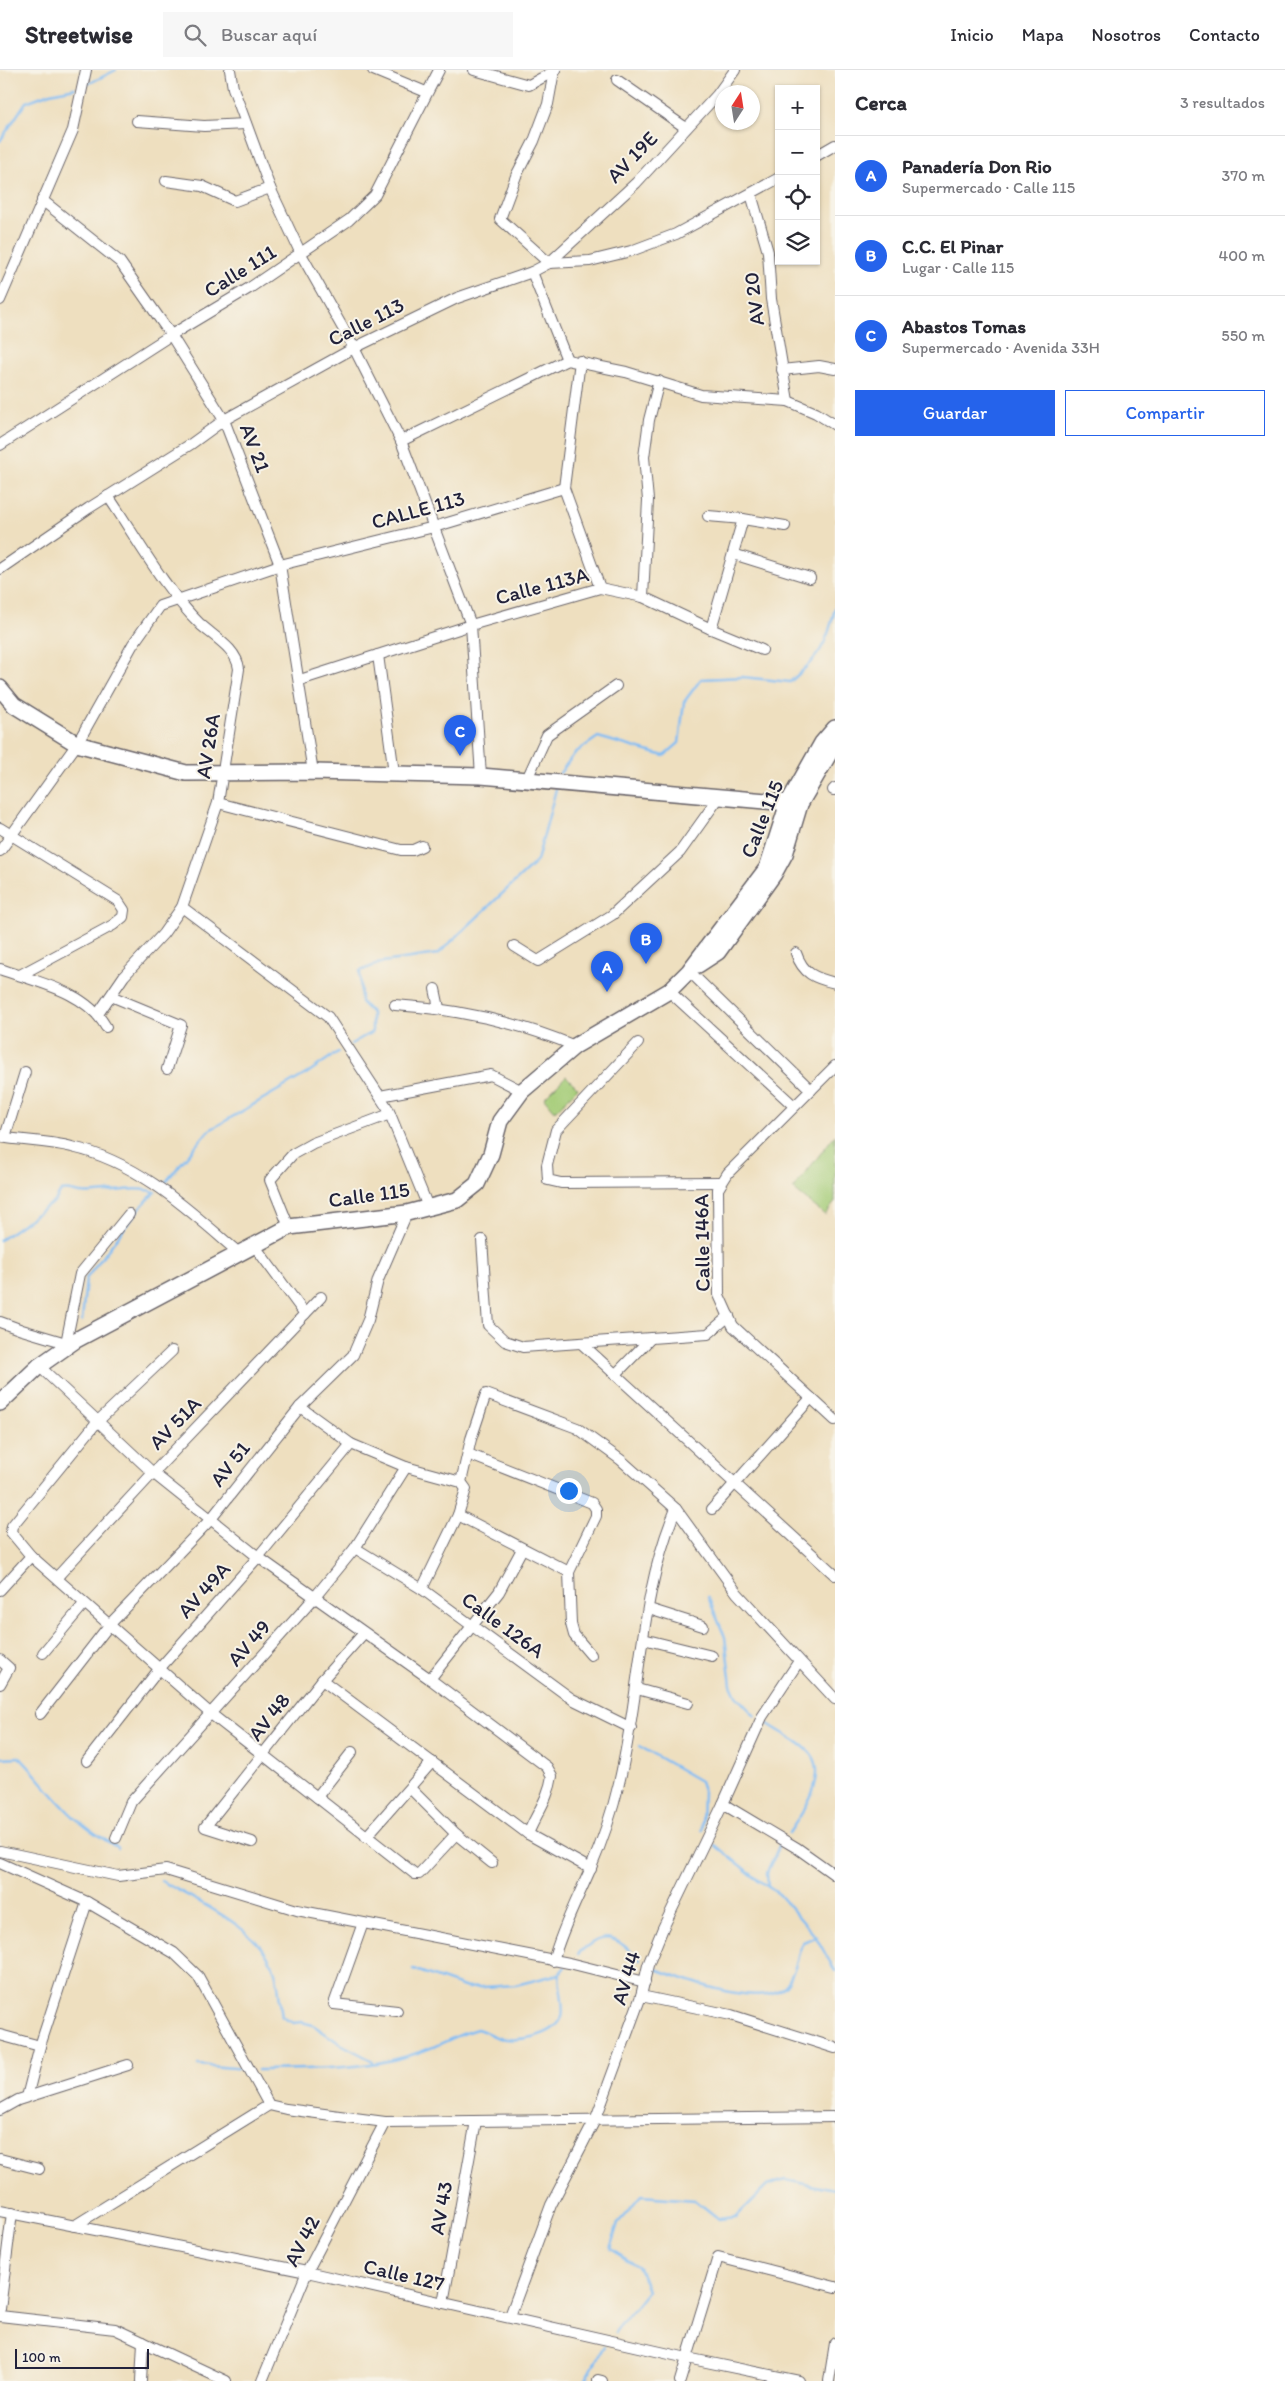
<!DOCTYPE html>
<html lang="es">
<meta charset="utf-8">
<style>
body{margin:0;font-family:Itim,sans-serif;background:#f7f7f7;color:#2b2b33}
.controls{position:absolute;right:15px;top:15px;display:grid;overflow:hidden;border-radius:0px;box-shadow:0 1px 4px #0004}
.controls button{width:45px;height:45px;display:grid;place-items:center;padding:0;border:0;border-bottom:1px solid #e1e1e2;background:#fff;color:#2b2b33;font:25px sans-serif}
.compass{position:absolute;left:715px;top:15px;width:45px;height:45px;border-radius:50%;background:#fff;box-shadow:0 1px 4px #0004;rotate:12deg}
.scale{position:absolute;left:15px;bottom:12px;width:134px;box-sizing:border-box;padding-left:5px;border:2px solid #22223b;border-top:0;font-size:14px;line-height:18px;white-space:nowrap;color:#22223b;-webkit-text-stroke:4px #f7f3e8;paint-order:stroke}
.you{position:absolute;left:568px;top:1420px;width:18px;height:18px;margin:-12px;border:4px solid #fff;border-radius:50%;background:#1a73e8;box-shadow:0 0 0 8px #1a73e833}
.badge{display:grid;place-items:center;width:32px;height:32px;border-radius:50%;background:#2563eb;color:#fff;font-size:16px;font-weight:700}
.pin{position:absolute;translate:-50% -41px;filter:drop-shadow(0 1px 2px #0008)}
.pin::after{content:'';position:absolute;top:26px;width:18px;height:15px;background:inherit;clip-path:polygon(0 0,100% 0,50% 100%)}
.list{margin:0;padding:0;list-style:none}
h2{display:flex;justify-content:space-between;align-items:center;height:65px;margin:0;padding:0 20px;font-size:21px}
h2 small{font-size:16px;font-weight:400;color:#7c7c81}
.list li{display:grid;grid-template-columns:32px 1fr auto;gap:15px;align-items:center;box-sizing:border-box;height:80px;padding:0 20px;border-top:1px solid #e1e1e2}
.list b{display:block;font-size:19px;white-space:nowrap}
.list p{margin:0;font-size:16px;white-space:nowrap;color:#7c7c81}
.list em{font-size:16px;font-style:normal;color:#7c7c81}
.actions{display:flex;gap:10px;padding:15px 20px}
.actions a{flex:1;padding:11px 0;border:1px solid #2563eb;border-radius:0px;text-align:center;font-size:18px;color:#2563eb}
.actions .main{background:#2563eb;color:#fff}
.icon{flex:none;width:28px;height:28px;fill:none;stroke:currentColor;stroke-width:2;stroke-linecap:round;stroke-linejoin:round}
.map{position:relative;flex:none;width:835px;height:2311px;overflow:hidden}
header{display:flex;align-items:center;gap:30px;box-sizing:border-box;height:70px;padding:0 25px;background:#fff;border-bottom:1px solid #e1e1e2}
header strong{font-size:24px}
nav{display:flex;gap:28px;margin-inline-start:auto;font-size:18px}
.search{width:350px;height:45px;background:#f7f7f7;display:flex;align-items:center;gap:12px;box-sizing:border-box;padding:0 18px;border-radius:0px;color:#7c7c81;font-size:19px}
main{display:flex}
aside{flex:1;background:#fff}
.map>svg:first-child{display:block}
.green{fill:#a4cc77;stroke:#637759}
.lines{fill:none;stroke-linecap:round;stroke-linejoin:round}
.stream{stroke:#82bdf4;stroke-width:2.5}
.street-casing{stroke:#696469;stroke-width:12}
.secondary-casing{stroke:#696469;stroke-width:18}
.street{stroke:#fff;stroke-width:10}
.secondary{stroke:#fff;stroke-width:15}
.labels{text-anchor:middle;stroke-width:4;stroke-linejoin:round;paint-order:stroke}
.street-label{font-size:21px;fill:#22223b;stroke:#f7f3e8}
</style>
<header>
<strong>Streetwise</strong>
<div class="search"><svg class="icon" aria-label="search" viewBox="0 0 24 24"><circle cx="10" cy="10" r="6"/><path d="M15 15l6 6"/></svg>Buscar aquí</div>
<nav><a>Inicio</a><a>Mapa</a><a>Nosotros</a><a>Contacto</a></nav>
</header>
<main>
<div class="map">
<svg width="835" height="2311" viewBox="0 0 835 2311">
<rect width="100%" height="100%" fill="#f7f3e8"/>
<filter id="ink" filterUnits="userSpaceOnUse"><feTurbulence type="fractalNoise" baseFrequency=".02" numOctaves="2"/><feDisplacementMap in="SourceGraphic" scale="10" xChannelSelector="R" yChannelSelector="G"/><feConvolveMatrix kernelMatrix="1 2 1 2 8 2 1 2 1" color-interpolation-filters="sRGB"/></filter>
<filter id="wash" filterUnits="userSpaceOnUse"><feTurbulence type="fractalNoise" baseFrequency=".0096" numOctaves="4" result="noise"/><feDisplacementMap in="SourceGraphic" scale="20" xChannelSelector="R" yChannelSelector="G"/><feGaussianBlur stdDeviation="1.12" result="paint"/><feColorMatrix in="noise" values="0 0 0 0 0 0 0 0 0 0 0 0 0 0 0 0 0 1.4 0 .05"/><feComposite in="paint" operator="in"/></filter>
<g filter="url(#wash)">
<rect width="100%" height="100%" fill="#eedfbf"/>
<g class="green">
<path d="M566,1006L578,1018L555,1041L544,1028Z"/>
<path d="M835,1065V1132L825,1145L793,1119Z"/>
</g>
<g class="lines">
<g class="stream">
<path d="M88,14L116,0"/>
<path d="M0,71L26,32L50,23L75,18"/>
<path d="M560,703L575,683L598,667L664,686L679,673L684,632L701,609L743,607L790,612C819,587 827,576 835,538"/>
<path d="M351,974L372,962V943L361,932L360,901L383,892L438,884L537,791L556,719"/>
<path d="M164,1114L208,1061L306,1004L338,982"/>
<path d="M0,1170L55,1131L61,1121C69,1119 72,1122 80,1123C105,1126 132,1114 155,1122L138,1140L86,1209L82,1251"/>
<path d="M708,1527L725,1567L731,1615L736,1626L755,1646"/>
<path d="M768,1654C781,1663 802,1672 812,1685C828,1707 802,1744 789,1763"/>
<path d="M639,1676L700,1711L703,1720L702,1760"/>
<path d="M0,1688L19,1687C36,1703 48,1721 64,1737C79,1754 99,1766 118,1778"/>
<path d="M715,1775L758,1810L779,1824L816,1867L835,1901"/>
<path d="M161,1811C197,1831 255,1856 272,1895C280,1911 279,1930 282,1947L293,1953L302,1952L313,1955L339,1973L373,1991"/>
<path d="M768,1817L767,1803L780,1774"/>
<path d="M578,1884C605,1858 616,1867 640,1890"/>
<path d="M413,1899L467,1918L516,1915L559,1904"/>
<path d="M656,1899C683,1909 768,1943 788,1912C796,1901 797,1885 803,1872L816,1867"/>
<path d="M198,1995L246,1999"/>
<path d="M257,2000C307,1999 369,2000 417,1983C437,1977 455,1965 477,1959C485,1961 492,1966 499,1968C517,1972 554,1967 562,1947C565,1939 559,1915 559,1904L565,1897"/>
<path d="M615,2262L648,2221L639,2197L610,2179L618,2153L641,2126L695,2130L719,2149L736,2147L767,2116L785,2110L835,2120"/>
<path d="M584,2311L604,2277"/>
</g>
</g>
</g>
<g filter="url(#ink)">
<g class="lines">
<defs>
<g id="street">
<path d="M230,0L233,18L270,118L301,184L354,278L401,371L471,555L481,706"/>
<path d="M373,0L426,22"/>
<path d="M474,0L529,15L556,0"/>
<path d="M554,1L548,34L534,71L516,106L500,149L549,193L636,113L717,25L735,0"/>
<path d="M617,10L686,58"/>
<path d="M137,51L204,56L246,54"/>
<path d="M816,86L835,75"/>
<path d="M166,111L202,116L235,131L270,118"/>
<path d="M751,124L768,182L771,229L788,331"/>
<path d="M42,130L120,192L171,265L224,350L280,495L313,702"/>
<path d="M532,202L567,290"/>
<path d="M0,230L73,60L86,0"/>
<path d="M580,291L564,418L600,518"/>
<path d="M782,300L819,296L835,299"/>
<path d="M401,371L567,290L626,302L701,325L788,331L816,343L835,355"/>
<path d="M0,375L171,265L251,217L349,150L375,125L439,0"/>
<path d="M708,446L743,449L785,456"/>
<path d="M733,484L810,508"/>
<path d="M0,499L89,438L191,374L224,350L354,278L457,228L532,202L549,193L590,191L631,181L676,164L779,108"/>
<path d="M643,527L648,430L644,387L649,350L659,311"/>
<path d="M711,559L762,580"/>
<path d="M378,585L394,703"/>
<path d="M300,610L471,555L600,518L643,527L711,559L743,449"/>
<path d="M527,709L547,665L616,616"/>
<path d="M835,718L833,720H835"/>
<path d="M218,733L401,780H413L422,776"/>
<path d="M0,758L118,831L124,840L123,847L113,855L20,905"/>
<path d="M0,781L77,674L133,574L160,536L280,495L434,457L564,418"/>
<path d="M182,837L328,947L388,1039L428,1137"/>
<path d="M514,876L538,891L612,845L680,782L720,726"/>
<path d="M796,883C803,904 815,908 835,913"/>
<path d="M0,899C36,912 86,921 106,957"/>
<path d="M689,901L811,1020"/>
<path d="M435,919L439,938"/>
<path d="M669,921L794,1036"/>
<path d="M111,926L181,955L167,999"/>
<path d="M395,935C457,939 518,952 575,976"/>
<path d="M98,944L124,906L163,864L182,837L218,733L239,599C237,579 214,567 200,554C164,519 136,467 108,426"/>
<path d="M638,973L556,1060L547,1095L548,1110L561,1113L721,1112"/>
<path d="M835,996L728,1103L718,1119L719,1225L733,1256L835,1350"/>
<path d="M380,1026L491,1005L522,1021"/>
<path d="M0,1067C24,1071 49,1071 72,1077C139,1092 189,1140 239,1183"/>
<path d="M5,1067L25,1002"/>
<path d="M289,1157L270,1110L293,1084L313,1073L390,1044"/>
<path d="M482,1170L488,1255L505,1271L523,1277L708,1264L729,1246"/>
<path d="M254,1175L305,1244"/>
<path d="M0,1252L22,1260L66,1273"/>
<path d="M581,1273L835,1505"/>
<path d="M65,1278L80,1204L129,1144"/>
<path d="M172,1281L97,1352L12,1456L11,1462L31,1486L211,1644L415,1804H419L456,1764"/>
<path d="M39,1296L153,1403L258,1487L430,1609L547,1697L552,1706C549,1728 536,1744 528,1764"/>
<path d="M616,1304L651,1268"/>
<path d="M300,1337L351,1374L406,1397L461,1412"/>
<path d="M468,1384L592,1433L596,1439V1446L569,1502L571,1554L574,1565L591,1585"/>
<path d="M712,1439L811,1328"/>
<path d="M458,1445L569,1502"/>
<path d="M355,1478L422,1519L572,1629L631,1658"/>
<path d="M57,1507L153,1403L321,1227"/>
<path d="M422,1519L458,1445L466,1419L461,1412L471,1369L486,1324L577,1358L621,1390L676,1439L737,1523L835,1629"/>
<path d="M0,1520L31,1486"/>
<path d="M649,1539L703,1556"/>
<path d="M643,1569L712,1586"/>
<path d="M43,1583L84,1534"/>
<path d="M0,1590L9,1598L0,1614"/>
<path d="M430,1609L499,1522L522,1479"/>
<path d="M322,1610L528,1764L591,1799"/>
<path d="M637,1619L688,1633"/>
<path d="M40,1644L110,1554L211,1449L300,1337L353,1285L368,1250L378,1210L407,1143"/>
<path d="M87,1691L160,1598L258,1487L351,1374"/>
<path d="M410,1718L456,1764L492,1793"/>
<path d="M317,1727L352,1682"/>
<path d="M723,1734L797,1778L835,1805"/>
<path d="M366,1767L432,1692"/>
<path d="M116,1768L131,1732L315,1527L355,1478L406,1397"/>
<path d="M252,1772L205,1757L322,1610L364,1563"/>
<path d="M0,1781L118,1806L166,1800L297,1840L569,1893L645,1912"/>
<path d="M0,1793L87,1832L174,1883L198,1906L269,2035L286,2039L385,2052L835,2047"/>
<path d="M363,1853L334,1934L397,1941"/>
<path d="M553,1891C562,1858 577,1830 590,1800C602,1772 612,1743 619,1713C641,1623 639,1525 676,1439"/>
<path d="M641,1926L731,1945L835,1978"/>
<path d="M0,1965L40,1976"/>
<path d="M27,2027L40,1976L87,1832"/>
<path d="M0,2040L18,2030L128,1995"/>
<path d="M0,2089L39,2099"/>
<path d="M0,2141L307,2202L687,2288L799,2311"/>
<path d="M74,2156L269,2035"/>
<path d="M443,2233L476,2051"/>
<path d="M0,2239L12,2143"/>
<path d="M0,2246L115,2259L226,2311"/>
<path d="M510,2246L551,2135L596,2048L641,1926L648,1895L663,1858L723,1734L762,1647L799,1591"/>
<path d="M598,2310L602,2311"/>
<path d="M141,2311L143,2272"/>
<path d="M262,2311L307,2202L385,2052"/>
<path d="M680,2311L718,2187L835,2217"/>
<path d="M829,2311L835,2273"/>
</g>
<g id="secondary">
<path d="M0,618L14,635L77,674L186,703L313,702L481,706L800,734"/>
<path d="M698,895L718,882L774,804L785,784L800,734L835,674"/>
<path d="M0,1333L39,1296L76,1270L289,1157L407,1143L457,1130L477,1114L491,1084L500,1051L522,1021L575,976L669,921L689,901L767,798L788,733L822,673L835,658"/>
</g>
</defs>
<use href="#street" class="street-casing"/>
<use href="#secondary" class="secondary-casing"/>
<use href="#street" class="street"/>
<use href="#secondary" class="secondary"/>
</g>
</g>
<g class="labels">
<g class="street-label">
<text transform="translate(632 87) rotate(-46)" y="7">AV 19E</text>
<text transform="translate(240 201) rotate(-32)" y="7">Calle 111</text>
<text transform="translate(754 229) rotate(-97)" y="7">AV 20</text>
<text transform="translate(366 252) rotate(-27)" y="7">Calle 113</text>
<text transform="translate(255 378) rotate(69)" y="7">AV 21</text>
<text transform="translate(418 440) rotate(-15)" y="7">CALLE 113</text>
<text transform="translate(542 516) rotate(-15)" y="7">Calle 113A</text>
<text transform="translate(208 676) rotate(-81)" y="7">AV 26A</text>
<text transform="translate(762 749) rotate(-68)" y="7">Calle 115</text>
<text transform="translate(369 1125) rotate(-8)" y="7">Calle 115</text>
<text transform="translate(702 1173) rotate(-91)" y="7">Calle 146A</text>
<text transform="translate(175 1353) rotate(-46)" y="7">AV 51A</text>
<text transform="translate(230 1394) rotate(-52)" y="7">AV 51</text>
<text transform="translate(204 1520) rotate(-48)" y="7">AV 49A</text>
<text transform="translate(503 1555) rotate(36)" y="7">Calle 126A</text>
<text transform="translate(249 1573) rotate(-49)" y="7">AV 49</text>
<text transform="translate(269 1647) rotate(-52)" y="7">AV 48</text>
<text transform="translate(626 1908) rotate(-73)" y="7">AV 44</text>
<text transform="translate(441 2138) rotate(-80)" y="7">AV 43</text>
<text transform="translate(302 2171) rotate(-63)" y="7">AV 42</text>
<text transform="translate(404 2205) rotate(13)" y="7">Calle 127</text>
</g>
</g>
</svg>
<div class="controls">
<button>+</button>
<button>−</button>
<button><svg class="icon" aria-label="locate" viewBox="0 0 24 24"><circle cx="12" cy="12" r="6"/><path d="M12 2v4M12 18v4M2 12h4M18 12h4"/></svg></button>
<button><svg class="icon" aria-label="layers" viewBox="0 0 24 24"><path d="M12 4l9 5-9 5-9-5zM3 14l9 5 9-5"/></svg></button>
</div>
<svg class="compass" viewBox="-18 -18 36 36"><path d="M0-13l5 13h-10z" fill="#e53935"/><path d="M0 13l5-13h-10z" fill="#7c7c81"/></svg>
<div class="scale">100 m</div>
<div class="you"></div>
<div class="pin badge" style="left:607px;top:922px">A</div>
<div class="pin badge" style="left:646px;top:894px">B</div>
<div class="pin badge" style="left:460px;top:686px">C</div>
</div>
<aside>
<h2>Cerca<small>3 resultados</small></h2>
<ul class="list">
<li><span class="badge">A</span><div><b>Panadería Don Rio</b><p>Supermercado · Calle 115</p></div><em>370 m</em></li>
<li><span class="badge">B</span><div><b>C.C. El Pinar</b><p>Lugar · Calle 115</p></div><em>400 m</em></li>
<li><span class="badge">C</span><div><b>Abastos Tomas</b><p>Supermercado · Avenida 33H</p></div><em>550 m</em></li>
</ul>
<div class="actions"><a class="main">Guardar</a><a>Compartir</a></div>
</aside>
</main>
